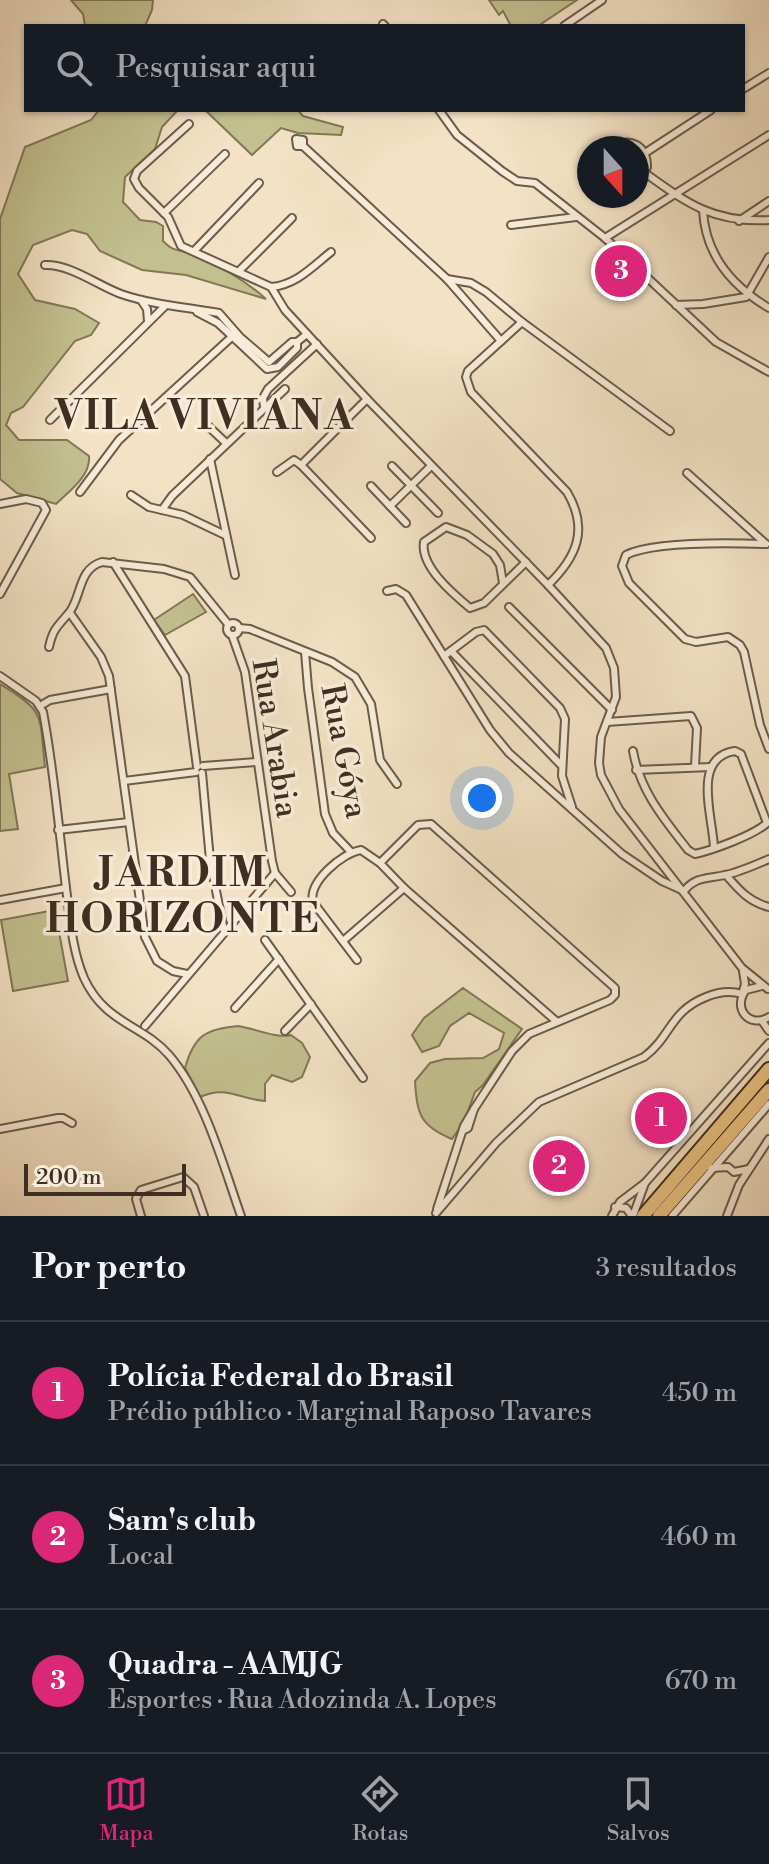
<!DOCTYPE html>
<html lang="pt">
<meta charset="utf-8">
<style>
body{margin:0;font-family:"Libre Bodoni",serif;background:#242831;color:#f1f3f6}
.compass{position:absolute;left:577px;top:136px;width:72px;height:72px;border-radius:50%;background:#171b24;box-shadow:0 2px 6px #0004;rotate:159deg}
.scale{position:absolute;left:24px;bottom:20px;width:162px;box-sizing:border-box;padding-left:8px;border:4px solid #402e21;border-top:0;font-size:22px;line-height:28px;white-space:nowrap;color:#402e21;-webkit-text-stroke:6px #f7ecd9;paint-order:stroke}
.you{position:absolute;left:482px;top:798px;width:28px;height:28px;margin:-20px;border:6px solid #fff;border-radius:50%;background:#1a73e8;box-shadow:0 0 0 12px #1a73e833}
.badge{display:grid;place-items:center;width:52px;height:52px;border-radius:50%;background:#db2777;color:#fff;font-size:26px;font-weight:700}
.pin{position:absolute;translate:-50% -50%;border:4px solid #fff;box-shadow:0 2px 8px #0006}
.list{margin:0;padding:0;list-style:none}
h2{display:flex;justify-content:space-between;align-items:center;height:104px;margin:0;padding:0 32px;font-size:34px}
h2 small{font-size:26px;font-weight:400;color:#9ea1a6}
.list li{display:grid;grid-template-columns:52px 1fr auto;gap:24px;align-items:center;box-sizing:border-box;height:144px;padding:0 32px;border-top:2px solid #363941}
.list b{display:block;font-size:30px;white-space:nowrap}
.list p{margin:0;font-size:26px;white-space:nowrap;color:#9ea1a6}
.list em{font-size:26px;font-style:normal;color:#9ea1a6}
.icon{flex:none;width:44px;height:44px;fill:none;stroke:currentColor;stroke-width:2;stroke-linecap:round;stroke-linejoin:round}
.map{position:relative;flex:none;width:769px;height:1216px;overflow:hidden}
.search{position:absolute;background:#171b24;box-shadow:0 2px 6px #0004;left:24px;right:24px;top:24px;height:88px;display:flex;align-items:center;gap:20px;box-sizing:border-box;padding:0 28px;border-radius:0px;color:#9ea1a6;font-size:30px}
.sheet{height:536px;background:#171b24}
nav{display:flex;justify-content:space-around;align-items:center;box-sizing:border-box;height:112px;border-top:2px solid #363941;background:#171b24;font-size:22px;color:#9ea1a6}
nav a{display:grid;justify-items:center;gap:4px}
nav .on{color:#db2777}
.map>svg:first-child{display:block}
.green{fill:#c3c08f;stroke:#827758;stroke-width:2}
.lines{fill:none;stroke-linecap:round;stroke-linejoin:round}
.street-casing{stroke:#6d5b4a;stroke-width:10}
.highway-casing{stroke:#402e21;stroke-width:16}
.street{stroke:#f7ecd9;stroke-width:6}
.highway{stroke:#eac182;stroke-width:12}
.labels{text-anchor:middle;stroke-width:7;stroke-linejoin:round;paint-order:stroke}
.street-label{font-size:32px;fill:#402e21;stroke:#f7ecd9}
.district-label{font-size:40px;font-weight:bold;letter-spacing:2px;fill:#402e21;stroke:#f7ecd9}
</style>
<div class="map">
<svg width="769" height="1216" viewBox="0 0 769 1216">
<rect width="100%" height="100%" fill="#f3e2c5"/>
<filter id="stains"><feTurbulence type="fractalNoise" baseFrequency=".0025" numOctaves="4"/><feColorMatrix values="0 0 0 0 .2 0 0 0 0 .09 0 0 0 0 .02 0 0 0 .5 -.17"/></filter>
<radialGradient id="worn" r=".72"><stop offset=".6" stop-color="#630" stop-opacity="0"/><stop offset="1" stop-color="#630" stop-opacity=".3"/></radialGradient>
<g class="green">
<path d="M71,0H153L152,10L145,26H85L83,14Z"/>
<path d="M489,0H577L538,26H511L503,11L499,15Z"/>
<path d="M99,110H178L162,127L155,149L125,177L123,202L140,220L156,222L163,226V241C175,253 178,249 192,254C217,264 246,281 266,299L186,275L142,270L100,251L87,234L72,230L33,245L18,274L35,300L75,309L99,323L91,335L75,341L23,407L11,413L6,425L19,440H67L89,456C91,476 69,491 56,504L17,493L0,479V219L25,147L91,120Z"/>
<path d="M205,110H298L303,116L343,127L341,135L298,133L281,128L252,155Z"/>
<path d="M193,594L206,612L165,635L154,620Z"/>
<path d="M0,684C47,712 39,715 45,767L9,774L18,829L0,831Z"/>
<path d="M55,910L68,981L13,991L1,920Z"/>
<path d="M463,988L522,1029L483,1085L475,1092L464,1122L452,1139C420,1126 417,1114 415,1081L430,1063L445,1059L483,1058L499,1049L504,1033L469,1013L450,1026L439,1046L422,1052L412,1035L424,1018Z"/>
<path d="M238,1026C253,1028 278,1039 291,1035L302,1043L310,1057L302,1077L292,1082L272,1075L265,1084V1101C238,1099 226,1085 200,1097L185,1068C194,1036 205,1029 238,1026Z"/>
</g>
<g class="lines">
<defs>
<g id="street">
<path d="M383,24L385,26"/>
<path d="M564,26L602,0"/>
<path d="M743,89L769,73"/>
<path d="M439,110L457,135L502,171L517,181L535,183L605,238L716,342L769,372"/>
<path d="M189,124L137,171L134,179L139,188L168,217L181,246L271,287C296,285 312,267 331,252"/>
<path d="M303,146V140L296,139L297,146H303L447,279L501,341"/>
<path d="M612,148C629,136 647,145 647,167L637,181"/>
<path d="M645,153L711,110"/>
<path d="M645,173C688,204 714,223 769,220"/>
<path d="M703,210C705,254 732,286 769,308"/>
<path d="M164,213L225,154"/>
<path d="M739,221L769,201"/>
<path d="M511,225L576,217"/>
<path d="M605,238L769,135"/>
<path d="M195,250L259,183"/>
<path d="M45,265C70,264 97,285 121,294C153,305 186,307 219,313L240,337L269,362L292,342H297L307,334"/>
<path d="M238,272L292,218"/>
<path d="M447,279L471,283L486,292L522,322L670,431"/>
<path d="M271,287L285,310L367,399L548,585L606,648L614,668L616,697L601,737L599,763L601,775L619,809L742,968L768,989"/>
<path d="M141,300L147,309L148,321"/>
<path d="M676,305L703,304L746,297L769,257"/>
<path d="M197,312L218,323L267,369L278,367L297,348V342"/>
<path d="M522,322L468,371L466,377L471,392L567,492C589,529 577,557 548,585"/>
<path d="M367,399L301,465L371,538"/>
<path d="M264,407L263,398L268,389L317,344"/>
<path d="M50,420L165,306"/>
<path d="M207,425L226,443"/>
<path d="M210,459L235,575"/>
<path d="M392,466L438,513"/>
<path d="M277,472L294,460L301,465"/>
<path d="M687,473L766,544"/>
<path d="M371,486L406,523"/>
<path d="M80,492L119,440L236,333"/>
<path d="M131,495L149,507L183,515L225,535"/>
<path d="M0,504L26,499L42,503L46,510L0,594"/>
<path d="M390,506L431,466"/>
<path d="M162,510L172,496L285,389"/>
<path d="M766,544C734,543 654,541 626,555L622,566L629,583L685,639L696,642L728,637L740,645L744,652L760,725L769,749"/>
<path d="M113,562L185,676L197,767"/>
<path d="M503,583L500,565L493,554L467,535L446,527L424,542C420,566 452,593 470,608L484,603L526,562"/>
<path d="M387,591L396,589L406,595L490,730L509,753L622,854L662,881L684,891C696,876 708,879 725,875C740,872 755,865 769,859"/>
<path d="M509,607L612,710"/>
<path d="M70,613L101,657L109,676L145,937L157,961L173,971L187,974"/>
<circle cx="233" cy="629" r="6"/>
<path d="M239,628L250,629L332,662L355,677L371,704L380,760L397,784"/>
<path d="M232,635L245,672L272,861L275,873L291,892"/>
<path d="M49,647C53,629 57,627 68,614C82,599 77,569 102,562L164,569L190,577L228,624"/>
<path d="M451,651L561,765"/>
<path d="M305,652L308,688L325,814L333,833L351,852"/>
<path d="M444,656L476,632L484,630L560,708L565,719L562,776L572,807"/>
<path d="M0,676L36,701L43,712C54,770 59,830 66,888C70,918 72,950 84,978C105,1024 142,1024 169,1055C205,1097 223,1165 241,1216"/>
<path d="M40,706L50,700L111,689"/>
<path d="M607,722L691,716L697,728L695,766"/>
<path d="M633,751C640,791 664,819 688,850L695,854C713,850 754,835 767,823L741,754L735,751C691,757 713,817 714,848"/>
<path d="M203,766L257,762"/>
<path d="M636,770L711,767"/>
<path d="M202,773L210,860L224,931"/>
<path d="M124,781L196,772"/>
<path d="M58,830L129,822"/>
<path d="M380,863L418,825L431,824L615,988V995L610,1000L529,1034L512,1051L474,1109"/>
<path d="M726,875C739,890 749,902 769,907"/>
<path d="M0,900L66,888"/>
<path d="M265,940L363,1078"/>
<path d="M343,941L404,888"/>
<path d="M357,960L313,902C308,882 342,853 361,850L380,863L404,888L556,1021"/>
<path d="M762,986L746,990C732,1008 749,1029 769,1017"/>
<path d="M235,1008L279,959"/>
<path d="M762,1021L769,1031"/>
<path d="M145,1026L275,873"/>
<path d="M285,1031L311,1004"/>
<path d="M0,1129L58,1118H63L72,1123"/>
<path d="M711,1168L728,1167L734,1172L749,1169"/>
<path d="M615,1207L626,1208L632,1216"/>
<path d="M437,1209L464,1126L474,1109L468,1128L464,1130"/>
<path d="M436,1213L496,1143L539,1102L644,1057C672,1036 669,1012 706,997C718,992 729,990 742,994L745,984L743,971"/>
<path d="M141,1216L136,1199L141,1190L183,1177L194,1187L204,1216"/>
<path d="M612,1216L620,1202L645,1183"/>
<path d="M633,1216L645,1183L769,1043"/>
<path d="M672,1216L769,1104"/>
<path d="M727,1216L739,1185L769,1139"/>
</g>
<g id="highway">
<path d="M643,1216L769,1069"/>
<path d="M659,1216L769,1090"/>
</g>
</defs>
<use href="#street" class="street-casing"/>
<use href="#highway" class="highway-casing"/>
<use href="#street" class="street"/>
<use href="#highway" class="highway"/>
</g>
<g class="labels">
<g class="street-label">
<text transform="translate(276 738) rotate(81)" y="11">Rua Arabia</text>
<text transform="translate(345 751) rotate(79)" y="11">Rua Góya</text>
</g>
<g class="district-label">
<text x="205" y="429">VILA VIVIANA</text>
<text x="183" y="886">JARDIM<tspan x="183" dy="46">HORIZONTE</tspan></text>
</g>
</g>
<rect width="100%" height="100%" filter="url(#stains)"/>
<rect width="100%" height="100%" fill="url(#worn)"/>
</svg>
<svg class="compass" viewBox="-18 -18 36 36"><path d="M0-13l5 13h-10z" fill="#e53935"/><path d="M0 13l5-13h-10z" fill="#9ea1a6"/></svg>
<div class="scale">200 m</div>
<div class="you"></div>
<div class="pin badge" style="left:661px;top:1118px">1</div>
<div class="pin badge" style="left:559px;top:1166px">2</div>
<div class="pin badge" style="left:621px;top:271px">3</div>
<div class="search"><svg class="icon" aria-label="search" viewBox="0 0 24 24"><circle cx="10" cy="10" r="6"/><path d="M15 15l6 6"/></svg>Pesquisar aqui</div>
</div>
<section class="sheet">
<h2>Por perto<small>3 resultados</small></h2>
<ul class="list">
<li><span class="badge">1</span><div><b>Polícia Federal do Brasil</b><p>Prédio público · Marginal Raposo Tavares</p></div><em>450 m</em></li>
<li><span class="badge">2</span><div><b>Sam's club</b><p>Local</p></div><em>460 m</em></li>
<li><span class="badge">3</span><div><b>Quadra - AAMJG</b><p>Esportes · Rua Adozinda A. Lopes</p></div><em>670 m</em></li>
</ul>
</section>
<nav>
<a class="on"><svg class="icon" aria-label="map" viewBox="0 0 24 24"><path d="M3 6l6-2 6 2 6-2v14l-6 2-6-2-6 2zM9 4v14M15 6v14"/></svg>Mapa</a>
<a><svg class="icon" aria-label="directions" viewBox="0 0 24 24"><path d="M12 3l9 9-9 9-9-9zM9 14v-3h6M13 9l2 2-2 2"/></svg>Rotas</a>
<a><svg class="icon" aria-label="saved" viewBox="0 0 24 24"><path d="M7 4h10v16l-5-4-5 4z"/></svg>Salvos</a>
</nav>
